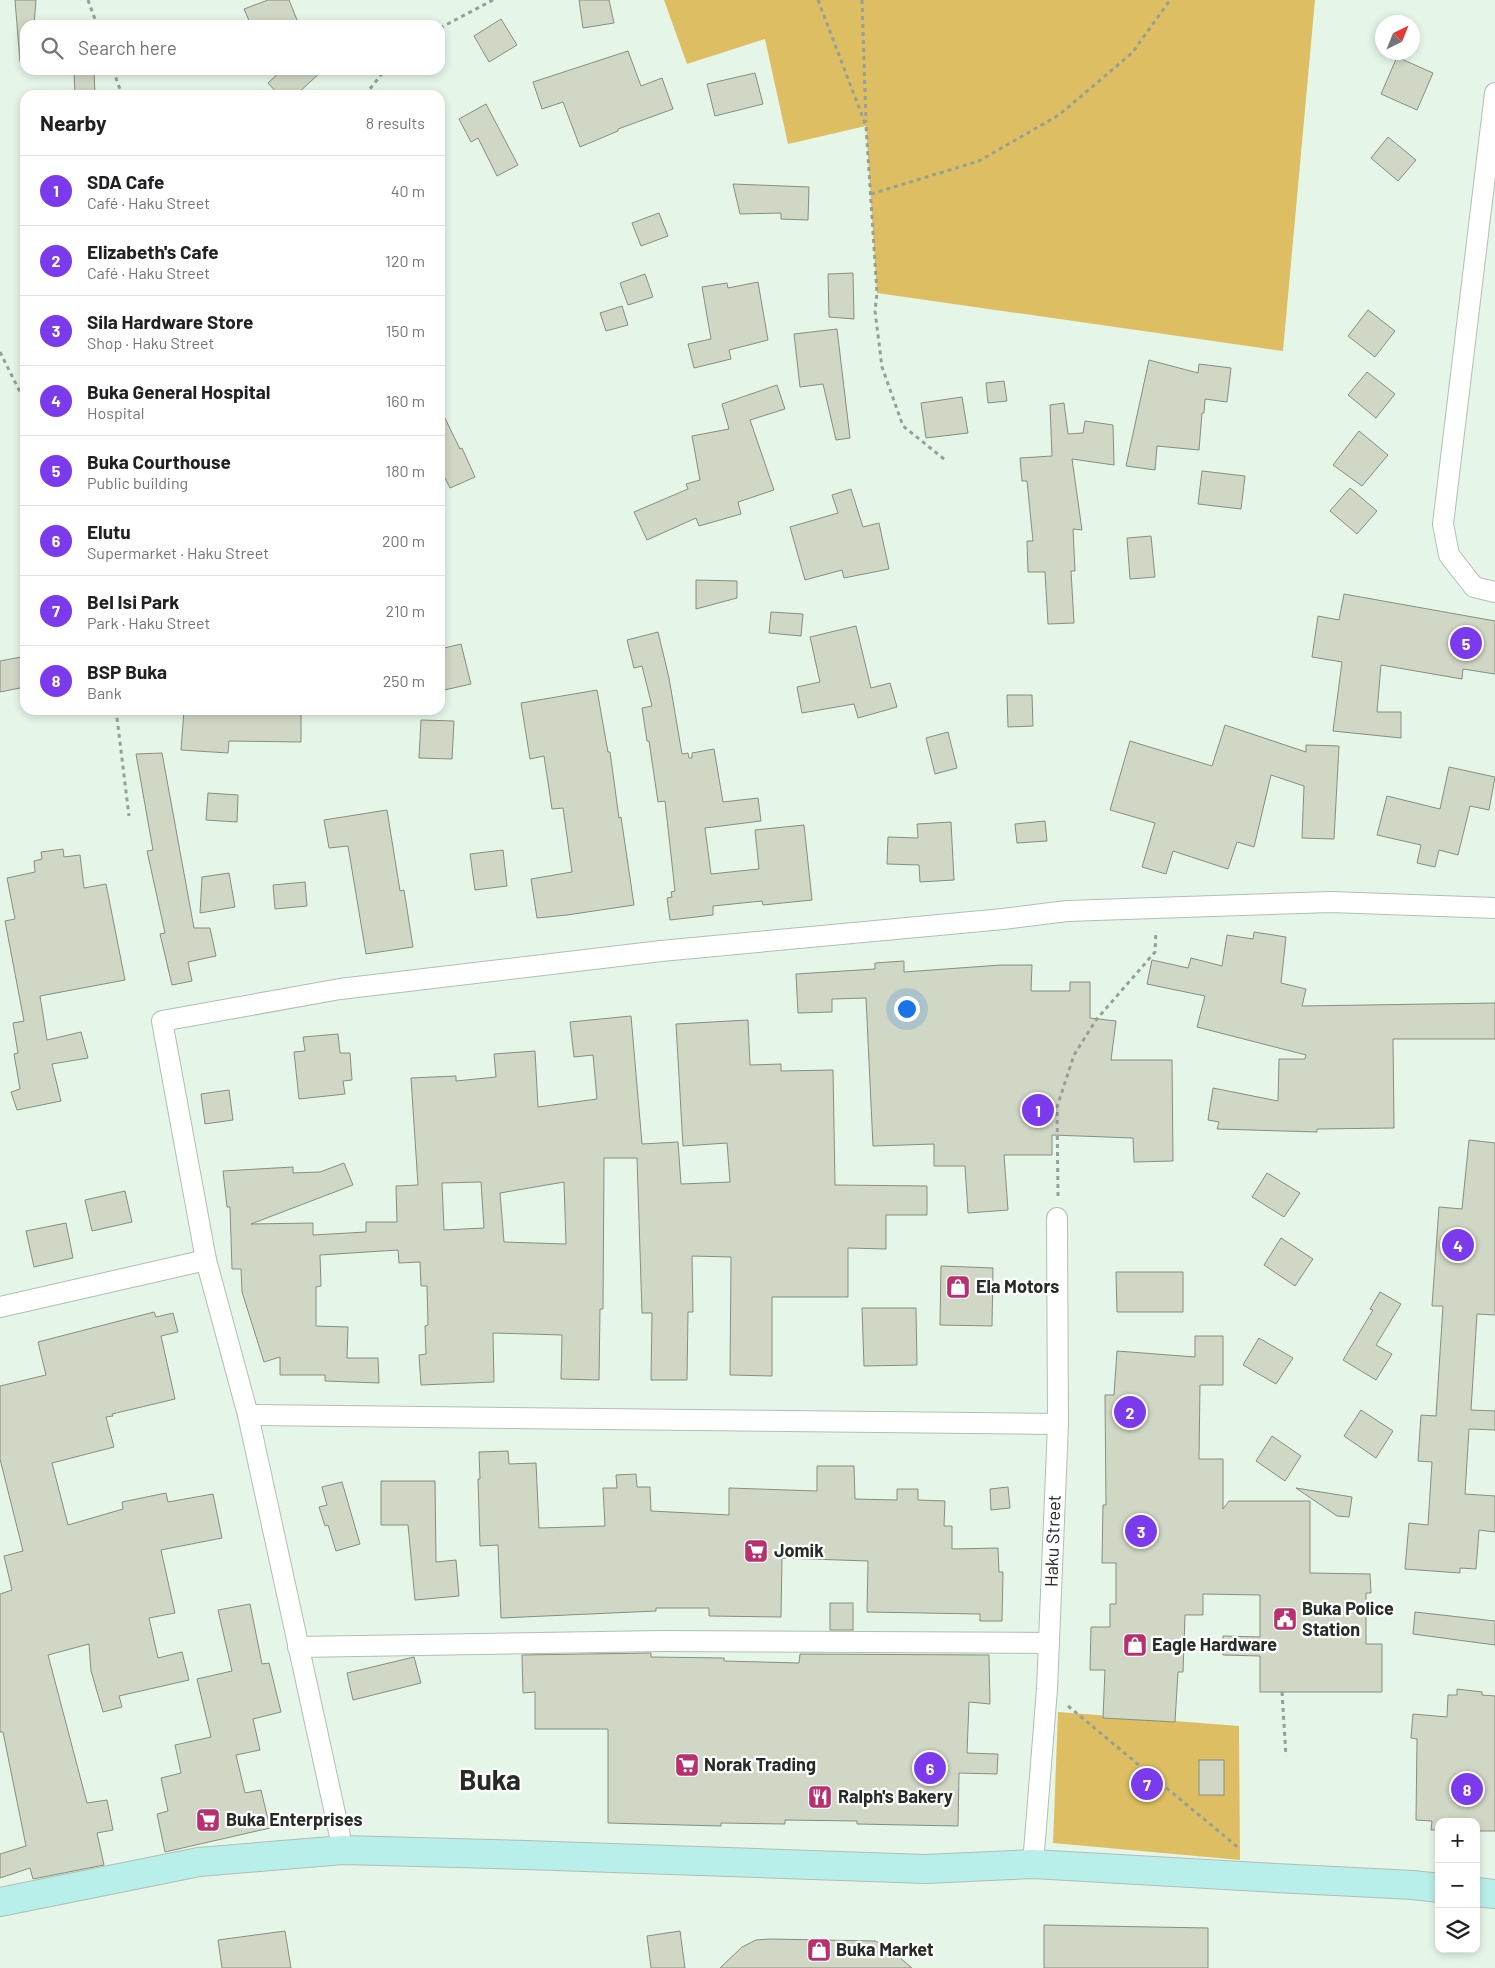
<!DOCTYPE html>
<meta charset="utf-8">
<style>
body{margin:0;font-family:Barlow,sans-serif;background:#f6f6f6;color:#202124}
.controls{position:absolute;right:15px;bottom:15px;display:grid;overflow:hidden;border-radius:10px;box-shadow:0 2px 8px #0003}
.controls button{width:45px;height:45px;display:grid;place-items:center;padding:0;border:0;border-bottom:1px solid #e0e0e0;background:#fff;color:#202124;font:25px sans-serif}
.compass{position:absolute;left:1375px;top:15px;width:45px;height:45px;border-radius:50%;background:#fff;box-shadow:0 2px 8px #0003;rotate:43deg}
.you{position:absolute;left:906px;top:1008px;width:18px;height:18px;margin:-12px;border:4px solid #fff;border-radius:50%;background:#1a73e8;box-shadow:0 0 0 8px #1a73e833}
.badge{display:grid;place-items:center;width:32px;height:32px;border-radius:50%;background:#7c3aed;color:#fff;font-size:16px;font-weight:700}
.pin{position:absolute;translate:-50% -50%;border:2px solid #fff;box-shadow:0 1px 5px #0006}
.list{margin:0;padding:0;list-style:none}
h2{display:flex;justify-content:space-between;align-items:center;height:65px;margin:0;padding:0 20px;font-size:21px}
h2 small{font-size:16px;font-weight:400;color:#757577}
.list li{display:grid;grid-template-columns:32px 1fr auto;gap:15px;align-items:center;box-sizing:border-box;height:70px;padding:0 20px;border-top:1px solid #e0e0e0}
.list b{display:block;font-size:19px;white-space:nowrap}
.list p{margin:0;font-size:16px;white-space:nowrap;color:#757577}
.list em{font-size:16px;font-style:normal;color:#757577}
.icon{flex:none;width:28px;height:28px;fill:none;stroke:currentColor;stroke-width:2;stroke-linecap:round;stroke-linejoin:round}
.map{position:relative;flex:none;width:1495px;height:1968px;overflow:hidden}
.search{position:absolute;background:#fff;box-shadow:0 2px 8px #0003;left:20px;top:20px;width:425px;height:55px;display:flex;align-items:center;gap:12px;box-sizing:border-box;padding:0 18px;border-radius:15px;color:#757577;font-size:19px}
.panel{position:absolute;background:#fff;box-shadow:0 2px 8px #0003;left:20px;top:90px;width:425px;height:625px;border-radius:15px}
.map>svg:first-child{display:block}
.green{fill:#debe62}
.building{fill:#d1d7c5;stroke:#888e7d;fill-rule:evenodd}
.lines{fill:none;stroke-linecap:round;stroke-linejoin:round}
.minor-casing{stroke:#afbfb3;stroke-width:22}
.secondary-casing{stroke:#afbfb3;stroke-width:30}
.path{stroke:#94a197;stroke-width:3;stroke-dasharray:4 4;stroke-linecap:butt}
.minor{stroke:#fff;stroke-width:20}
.secondary{stroke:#b9efea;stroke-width:28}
.labels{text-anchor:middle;stroke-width:4.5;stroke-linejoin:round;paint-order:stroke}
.poi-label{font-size:18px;font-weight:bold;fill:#252b26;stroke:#fff;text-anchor:start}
.street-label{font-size:18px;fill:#252b26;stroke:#fff}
.town-label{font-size:28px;font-weight:bold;fill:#252b26;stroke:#fff}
</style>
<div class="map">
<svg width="1495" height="1968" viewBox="0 0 1495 1968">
<rect width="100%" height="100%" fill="#e5f6e9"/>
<g class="green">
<path d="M664,0H1315L1283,351L877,293L866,126L788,144L765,39L687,64Z"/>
<path d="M1058,1712L1239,1726L1240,1860L1053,1843Z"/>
</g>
<g class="building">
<path d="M15,0H36L34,25H25V62H20Z"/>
<path d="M268,0H289L299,25H251L244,9Z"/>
<path d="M579,0H609L614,23L583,28Z"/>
<path d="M501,19L517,45L489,62L474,36Z"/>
<path d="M628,51L641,86L662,78L673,109L618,129V131L580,147L563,102L542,109L533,82Z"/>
<path d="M1397,57L1433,73L1417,110L1381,94Z"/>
<path d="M282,70H323L296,95H279L268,83Z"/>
<path d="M74,71H94L95,95H75Z"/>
<path d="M755,73L763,104L715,116L707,84Z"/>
<path d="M486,104L518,165L497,176L478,138L471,142L459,119Z"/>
<path d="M1388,137L1416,160L1398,181L1371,158Z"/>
<path d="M733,184L809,187L808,220L781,219V213L740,214Z"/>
<path d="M659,213L668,236L641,246L632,223Z"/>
<path d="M853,273L854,319L829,317L828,274Z"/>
<path d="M645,274L653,297L628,305L620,283Z"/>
<path d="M758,282L768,340L729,350L731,359L694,368L688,344L711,339L702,287L727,283L728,288Z"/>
<path d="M622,306L628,325L606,331L600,313Z"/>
<path d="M1368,310L1395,331L1375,357L1348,336Z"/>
<path d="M837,329L850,438L836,440L823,384L800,387L794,334Z"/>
<path d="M1149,360L1198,373L1199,364L1231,368L1227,402L1205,399L1204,413H1202L1199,450L1157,446L1155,470L1126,466Z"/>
<path d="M1367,372L1395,394L1376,418L1348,395Z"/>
<path d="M1004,381L1007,401L988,403L986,383Z"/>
<path d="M777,385L785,409L750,420L774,490L738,502L741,514L699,526L696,518L647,540L634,512L688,489L686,484L700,480L692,436L729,429L722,404Z"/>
<path d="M962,397L968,433L926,438L921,403Z"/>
<path d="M1064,403L1068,434L1083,433L1085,421L1113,425L1114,465L1072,459L1082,530L1073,529L1075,571H1071L1074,623L1048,624L1045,572H1028L1027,541H1033L1027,481H1022L1020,458L1052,456L1050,405Z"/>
<path d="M440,408L460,449L462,448L475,477L450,488L440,468Z"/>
<path d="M1359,431L1388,455L1362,486L1333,465Z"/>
<path d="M1202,471L1245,476L1241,509L1198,504Z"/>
<path d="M1350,488L1377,511L1357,534L1330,511Z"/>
<path d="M851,489L863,527L879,523L889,569L844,578L842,570L805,580L790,527L838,513L832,495Z"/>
<path d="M1151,536L1155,577L1130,579L1127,538Z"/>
<path d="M696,580L737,581V598L696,609Z"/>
<path d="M1344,594L1495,621V674L1463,669L1462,679L1381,665L1377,712H1401V738L1333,731L1342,662L1312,657L1318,616L1339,620Z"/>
<path d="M771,612L803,614L801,636L769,633Z"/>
<path d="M856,626L871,688L890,683L897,707L858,718L854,704L802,713L797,687L820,682L810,637Z"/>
<path d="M658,632L669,678L682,754L688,753L689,758H692V753L714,749L723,802L758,798L761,821L705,828L711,874L759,869L755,830L804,825L812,900L763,905L762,901L713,906V915L670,920L667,898L672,897L671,892L675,891L665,801L658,802L649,741H647L642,708L652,706L642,666L634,668L627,640Z"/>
<path d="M461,644L471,684L440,691V649Z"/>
<path d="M21,657L25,677V687L0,692V661Z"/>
<path d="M597,690L608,752H610L619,818L621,817L634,905L567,915L537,918L531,879L572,872L563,808L552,809L544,756L530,759L521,703Z"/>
<path d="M1007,695H1032L1033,726L1008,727Z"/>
<path d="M184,710H301V742L229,741L228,753L181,750Z"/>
<path d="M421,720L454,721L452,759L419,758Z"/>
<path d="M1225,725L1306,752V745L1339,746L1334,839L1302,838L1304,786L1271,775L1254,847L1237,842L1228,869L1173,851L1166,874L1142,867L1155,823L1110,810L1130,741L1212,766Z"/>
<path d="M948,732L957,768L935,774L926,738Z"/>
<path d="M162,753L194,928H210L216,956L188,962L192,981L172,985L160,934L165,933L147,851L153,850L136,754Z"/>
<path d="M1449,767L1495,777L1489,810L1470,806L1458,855L1439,850L1435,867L1417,863L1421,845L1377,835L1387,796L1440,809Z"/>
<path d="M208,793L238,795L237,822L206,820Z"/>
<path d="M387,810L400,891L404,890L413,947L366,954L348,846L329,848L324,820Z"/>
<path d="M1045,821L1047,841L1017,843L1015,824Z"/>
<path d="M951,822L954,880L920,882L919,865L887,864L888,837L918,838L917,824Z"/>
<path d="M63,849L64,857L80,855L84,888L106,884L125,980L40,996L47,1040L81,1032L88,1058L52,1064L61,1101L17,1110L11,1092L20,1089L14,1054L18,1053L13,1023L24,1021L5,921L15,919L7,878L35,872L34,861L42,859L41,852Z"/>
<path d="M503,850L507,886L475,890L470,854Z"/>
<path d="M229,873L235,907L200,913L202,877Z"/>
<path d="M305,882L307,906L275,909L273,885Z"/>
<path d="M1254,932L1286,937L1281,983L1306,989L1302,1006L1495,1003V1039H1393L1394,1128L1317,1129V1132L1217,1129L1219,1122L1208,1120L1213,1088L1278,1101L1279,1059H1305L1306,1055L1197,1027L1205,996L1147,984L1152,960L1188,968L1191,958L1222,966L1227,935L1253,939Z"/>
<path d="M904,961V972L1001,965H1032L1031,991H1070V982H1090V1018L1116,1021L1111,1060H1172L1173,1161L1134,1162L1133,1138L1052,1135V1155H1004L1008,1210L968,1213L965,1166H934V1144L873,1146L866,998L832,999V1012L798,1013L796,974L875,969V963Z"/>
<path d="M631,1016L642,1144L678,1142L681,1184L730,1182L727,1143L683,1146L676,1024L748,1020L750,1065L781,1064V1071L833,1070L835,1185L927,1186V1215H886V1249L848,1248V1297H772V1376L730,1375L731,1257L692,1256L693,1312H688L687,1380H651L652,1313H642L637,1158H604L603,1309H600L599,1380L561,1379L562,1335L493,1333L494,1382L421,1385L419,1355L426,1354L425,1326L428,1325L427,1286H421L420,1262L399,1263L398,1250L320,1255L321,1286L316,1287V1326L348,1327L347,1358H378L379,1383L325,1381V1375H280V1357L264,1362L242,1292L241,1269H232L230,1207H227L223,1171L293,1167V1173L320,1172L344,1163L353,1185L251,1224L313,1223V1235L366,1232V1222H397L396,1186L418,1185L411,1078L456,1076V1081L496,1077L494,1054L535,1051L538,1107L597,1099L593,1055L574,1057L570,1022ZM481,1182L484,1228L444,1230L442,1183ZM564,1182L566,1244L504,1242L500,1193Z"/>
<path d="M338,1034L340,1053H350L352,1080L343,1081L345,1094L299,1099L294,1052L305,1051L303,1037Z"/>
<path d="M229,1090L233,1120L205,1124L201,1094Z"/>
<path d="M1469,1140L1495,1143V1315L1477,1314L1471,1410L1495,1411V1430L1469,1429L1465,1494L1495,1496V1532L1479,1530L1476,1569L1460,1568V1573L1405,1569L1409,1523L1428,1525L1432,1462L1418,1461L1421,1415L1436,1416L1443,1306H1432L1439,1207L1462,1209Z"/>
<path d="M1267,1173L1300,1193L1284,1217L1252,1197Z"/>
<path d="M125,1191L132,1222L92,1231L85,1200Z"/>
<path d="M66,1223L73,1258L34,1267L26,1231Z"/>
<path d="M1281,1238L1313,1259L1295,1286L1264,1265Z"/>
<path d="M941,1266L993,1268L992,1326L940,1325Z"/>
<path d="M1116,1272H1183V1312H1117Z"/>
<path d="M1380,1292L1401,1304L1376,1345L1392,1354L1376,1380L1343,1360L1373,1310L1370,1309Z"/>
<path d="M862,1308H916L917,1365L864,1366Z"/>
<path d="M154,1312L156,1317L173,1313L178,1332L161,1336L175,1399L112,1414L113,1416L106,1417L114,1447L52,1463L68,1525L123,1509L122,1502L166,1493L168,1502L213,1494L222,1538L161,1550L175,1613L149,1618L158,1658L182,1652L189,1680L119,1696L122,1707L103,1712L91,1671L89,1644L48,1655L87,1803L107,1800L113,1830L97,1833L104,1865L33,1879L30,1868L0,1878V1854L26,1846L3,1732H0V1594L12,1590L4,1556L23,1551L0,1459V1386L46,1375L38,1342Z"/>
<path d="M1195,1336H1223V1385H1200L1199,1459H1223V1509L1229,1501H1310V1573L1370,1574L1371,1593H1366V1644H1382V1692H1260V1656L1223,1655V1636L1260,1637V1595L1203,1594V1615H1185L1183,1672H1178L1175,1722L1103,1718L1105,1670H1090L1091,1627H1110V1604H1116V1563H1102L1103,1505H1106L1105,1395H1114L1117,1351L1195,1357Z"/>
<path d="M1259,1338L1293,1358L1276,1384L1243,1365Z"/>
<path d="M1361,1410L1393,1431L1376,1458L1344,1436Z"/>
<path d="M1272,1436L1301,1456L1285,1481L1256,1461Z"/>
<path d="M508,1451L509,1464L536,1463L539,1528L605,1526L603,1488H617L616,1475L636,1474L637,1487H650L651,1511L729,1515V1488L817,1491V1466H854L855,1499L897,1500V1489H918V1500L945,1501L944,1526H952V1549L998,1548L999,1572H1003L1002,1621H980V1614L867,1612L868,1561L782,1558L781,1617L709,1616V1608H656V1611L501,1618L498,1545L480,1546L478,1479H480L479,1452Z"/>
<path d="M381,1481H435L436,1562L456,1560L459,1596L415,1600L408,1525H381Z"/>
<path d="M342,1482L360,1544L336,1551L328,1525L325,1526L319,1507L327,1505L322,1487Z"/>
<path d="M1008,1487L1010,1508L991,1510L990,1489Z"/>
<path d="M1296,1488L1352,1497L1349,1517L1337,1516Z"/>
<rect x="830" y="1603" width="23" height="27"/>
<path d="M250,1604L262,1664L269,1663L281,1712L253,1719L260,1750L236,1755L245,1793L261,1790L270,1828L165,1852L157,1814L168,1811L161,1778L181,1773L175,1745L211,1737L197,1679L232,1671L218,1610Z"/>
<path d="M1415,1612L1495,1621V1645L1413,1634Z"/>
<path d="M651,1653V1657L724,1658V1661L799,1663L800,1654L989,1655L990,1704L969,1702L967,1753L998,1754L997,1774L959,1773L958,1826L857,1824V1821L785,1820V1824L721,1823V1826L608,1823V1729H535V1692L523,1693L522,1655Z"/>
<path d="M414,1657L421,1683L353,1700L347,1673Z"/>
<path d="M1457,1689L1482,1692V1695L1495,1696V1831H1476V1822H1439V1830H1431L1432,1821L1416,1820L1417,1739L1411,1738L1413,1714L1447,1717L1448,1695H1457Z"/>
<rect x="1199" y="1760" width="25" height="35"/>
<path d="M1044,1925L1208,1928V1968H1044Z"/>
<path d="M285,1931L291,1968H222L218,1940Z"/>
<path d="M680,1931L685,1968H651L647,1936Z"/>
<path d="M770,1939L875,1941L886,1946L912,1968H720L742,1947L756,1940Z"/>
</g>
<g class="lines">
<defs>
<g id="minor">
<path d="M1495,93L1443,524L1449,555L1474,587L1495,592"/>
<path d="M0,1307L206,1260"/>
<path d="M248,1415L1058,1424"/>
<path d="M298,1647L661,1641L1049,1643"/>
<path d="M343,1850L248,1415L206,1260L162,1021L340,989L661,951L1003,919L1067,911L1331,902L1495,908"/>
<path d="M1033,1864L1047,1689L1058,1424L1057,1218"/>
</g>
<g id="secondary">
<path d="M1476,1892L1495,1894"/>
<path d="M0,1902L199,1862L343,1850L526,1855L926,1869L1033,1864L1275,1878L1413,1885L1439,1888"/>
</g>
</defs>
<use href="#minor" class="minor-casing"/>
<use href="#secondary" class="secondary-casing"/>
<g class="path">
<path d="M88,0L97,25"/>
<path d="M818,0L866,126L877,293L875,311L882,367L903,426L944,459"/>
<path d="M862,0L866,122"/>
<path d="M440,28L493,0"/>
<path d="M113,70L122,95"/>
<path d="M365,95L385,70"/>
<path d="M871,194L979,161L1059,115L1132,53L1170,0"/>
<path d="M0,352L25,402"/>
<path d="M116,710L129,816"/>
<path d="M1058,1196L1057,1107L1074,1055L1096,1020L1155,952L1156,931"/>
<path d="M1282,1692L1286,1756"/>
<path d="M1068,1706L1240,1849"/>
</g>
<use href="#minor" class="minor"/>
<use href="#secondary" class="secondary"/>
</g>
<defs>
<symbol id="shop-square" viewBox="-11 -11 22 22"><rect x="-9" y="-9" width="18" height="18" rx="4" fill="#b9306f" stroke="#fff"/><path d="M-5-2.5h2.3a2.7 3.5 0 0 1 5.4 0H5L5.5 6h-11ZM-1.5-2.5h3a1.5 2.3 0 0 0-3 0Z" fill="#fff"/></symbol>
<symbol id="supermarket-square" viewBox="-11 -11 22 22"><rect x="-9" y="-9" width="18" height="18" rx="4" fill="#b9306f" stroke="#fff"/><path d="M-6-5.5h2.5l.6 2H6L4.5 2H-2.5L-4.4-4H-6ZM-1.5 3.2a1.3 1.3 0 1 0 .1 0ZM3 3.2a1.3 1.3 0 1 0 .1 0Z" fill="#fff"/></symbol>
<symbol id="civic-square" viewBox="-11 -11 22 22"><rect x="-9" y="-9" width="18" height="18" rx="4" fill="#b9306f" stroke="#fff"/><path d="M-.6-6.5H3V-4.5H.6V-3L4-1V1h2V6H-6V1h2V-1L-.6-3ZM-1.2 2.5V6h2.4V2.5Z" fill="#fff"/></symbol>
<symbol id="restaurant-square" viewBox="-11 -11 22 22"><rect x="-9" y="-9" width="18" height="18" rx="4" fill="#b9306f" stroke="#fff"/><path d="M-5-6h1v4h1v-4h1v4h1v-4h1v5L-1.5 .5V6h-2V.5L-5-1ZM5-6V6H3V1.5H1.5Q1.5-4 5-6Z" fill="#fff"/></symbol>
</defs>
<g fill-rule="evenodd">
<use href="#shop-square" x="944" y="1273" width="28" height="28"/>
<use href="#supermarket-square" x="742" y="1537" width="28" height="28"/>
<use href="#civic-square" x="1271" y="1605" width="28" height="28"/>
<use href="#shop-square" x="1121" y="1631" width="28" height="28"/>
<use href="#supermarket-square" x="673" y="1751" width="28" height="28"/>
<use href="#restaurant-square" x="806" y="1783" width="28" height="28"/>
<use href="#supermarket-square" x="194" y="1806" width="28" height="28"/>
<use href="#shop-square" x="805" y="1936" width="28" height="28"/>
</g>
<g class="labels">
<g class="poi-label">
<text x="976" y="1293">Ela Motors</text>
<text x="774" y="1557">Jomik</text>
<text x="1302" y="1615">Buka Police<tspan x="1302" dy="21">Station</tspan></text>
<text x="1152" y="1651">Eagle Hardware</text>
<text x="704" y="1771">Norak Trading</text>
<text x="838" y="1803">Ralph's Bakery</text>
<text x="226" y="1826">Buka Enterprises</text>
<text x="836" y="1956">Buka Market</text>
</g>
<g class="street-label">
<text transform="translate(1053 1541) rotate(-88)" y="6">Haku Street</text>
</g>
<g class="town-label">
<text x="490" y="1790">Buka</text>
</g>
</g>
</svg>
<div class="controls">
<button>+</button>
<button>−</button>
<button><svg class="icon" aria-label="layers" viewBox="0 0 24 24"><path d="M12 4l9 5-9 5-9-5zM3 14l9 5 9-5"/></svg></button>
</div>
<svg class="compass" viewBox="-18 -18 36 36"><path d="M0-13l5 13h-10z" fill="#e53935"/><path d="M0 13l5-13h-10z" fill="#757577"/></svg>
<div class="you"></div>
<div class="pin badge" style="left:1038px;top:1110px">1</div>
<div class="pin badge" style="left:1130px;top:1412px">2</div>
<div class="pin badge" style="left:1141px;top:1531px">3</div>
<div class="pin badge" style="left:1458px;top:1245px">4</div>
<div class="pin badge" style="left:1466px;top:643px">5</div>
<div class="pin badge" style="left:930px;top:1768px">6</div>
<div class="pin badge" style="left:1147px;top:1784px">7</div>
<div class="pin badge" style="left:1467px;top:1789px">8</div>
<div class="search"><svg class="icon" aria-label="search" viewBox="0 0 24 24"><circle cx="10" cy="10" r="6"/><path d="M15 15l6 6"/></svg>Search here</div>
<section class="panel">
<h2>Nearby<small>8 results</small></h2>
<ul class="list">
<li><span class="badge">1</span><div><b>SDA Cafe</b><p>Café · Haku Street</p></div><em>40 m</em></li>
<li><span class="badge">2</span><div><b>Elizabeth's Cafe</b><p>Café · Haku Street</p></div><em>120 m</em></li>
<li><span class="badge">3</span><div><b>Sila Hardware Store</b><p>Shop · Haku Street</p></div><em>150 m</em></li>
<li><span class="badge">4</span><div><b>Buka General Hospital</b><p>Hospital</p></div><em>160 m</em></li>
<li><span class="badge">5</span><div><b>Buka Courthouse</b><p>Public building</p></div><em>180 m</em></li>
<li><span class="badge">6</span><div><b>Elutu</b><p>Supermarket · Haku Street</p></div><em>200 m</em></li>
<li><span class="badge">7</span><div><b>Bel Isi Park</b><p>Park · Haku Street</p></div><em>210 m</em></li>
<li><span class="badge">8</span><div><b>BSP Buka</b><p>Bank</p></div><em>250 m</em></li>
</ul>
</section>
</div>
